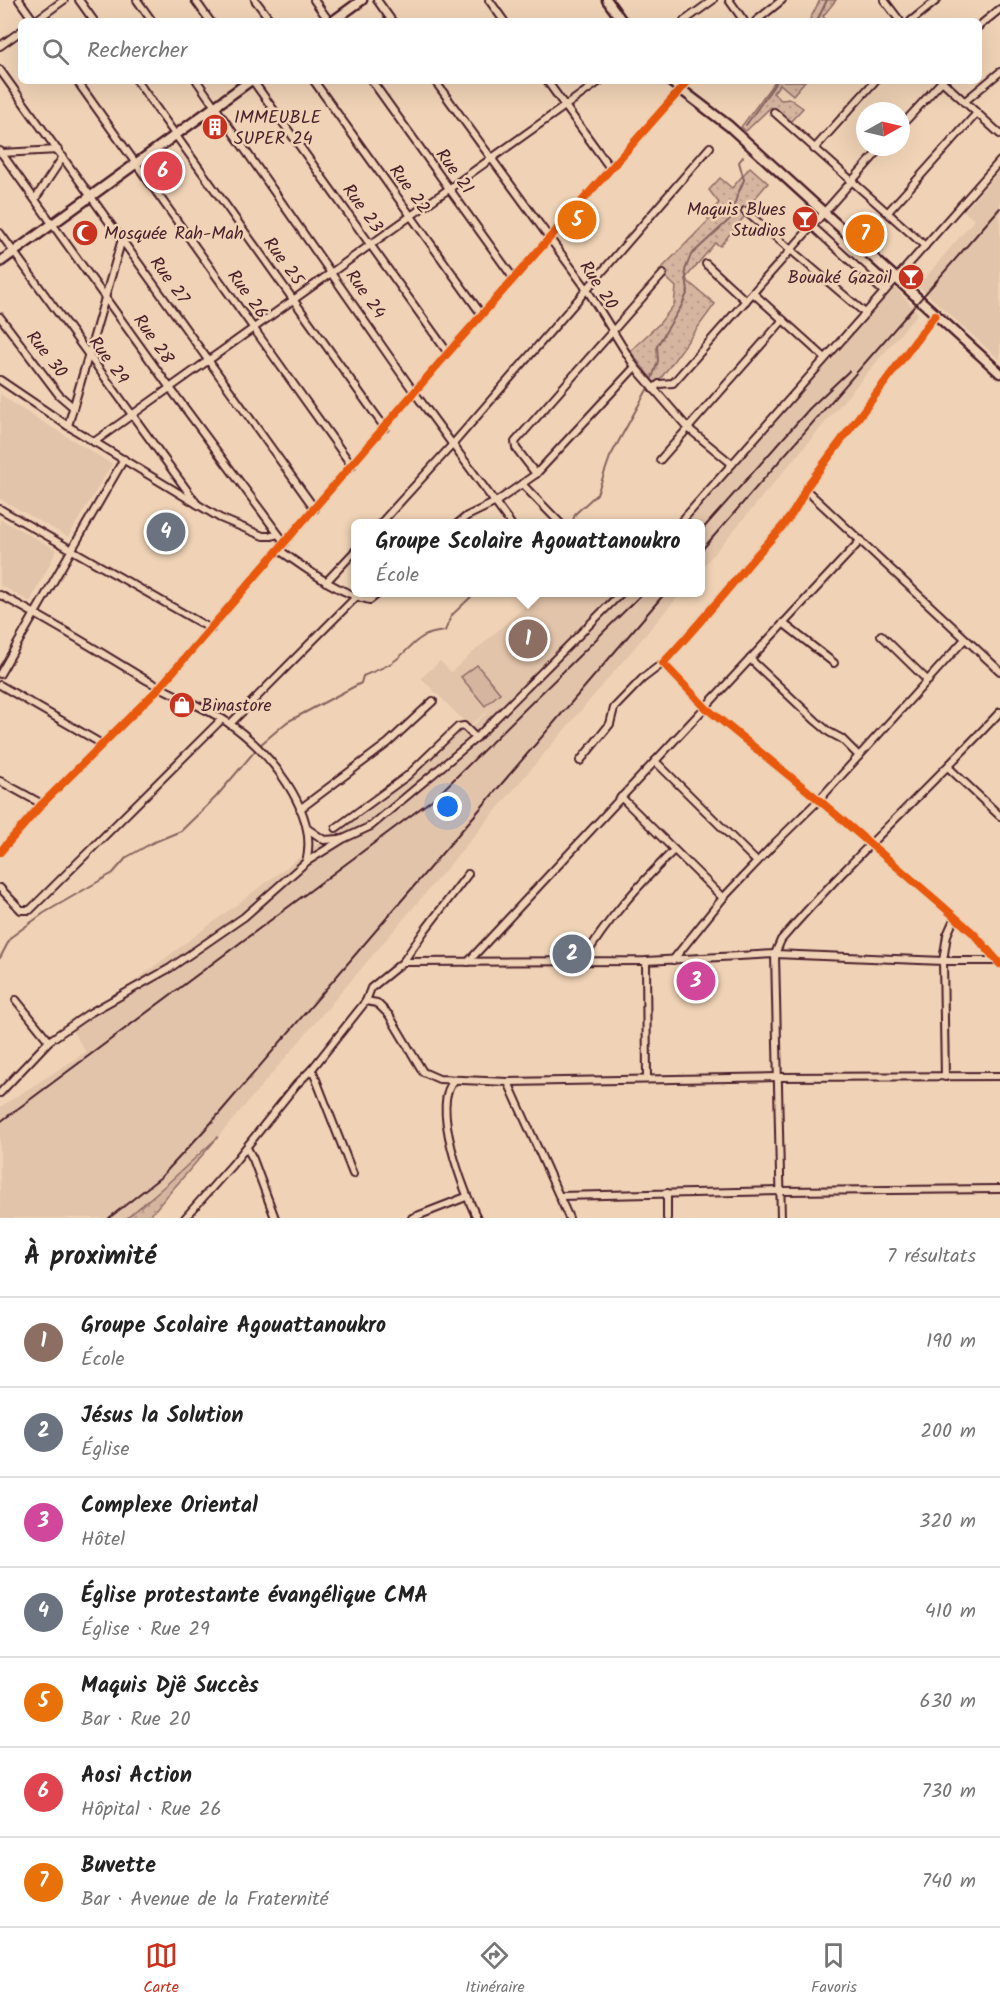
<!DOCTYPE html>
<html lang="fr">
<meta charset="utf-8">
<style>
body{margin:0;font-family:Kalam,sans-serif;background:#f6f6f6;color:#222}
.compass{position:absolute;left:856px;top:102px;width:54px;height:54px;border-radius:50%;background:#fff;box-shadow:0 6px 24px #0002;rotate:82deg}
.you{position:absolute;left:448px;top:807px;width:21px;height:21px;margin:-15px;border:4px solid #fff;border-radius:50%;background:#1a73e8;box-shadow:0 0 0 9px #1a73e833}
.badge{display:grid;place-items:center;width:39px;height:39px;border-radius:50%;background:#c8321e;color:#fff;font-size:20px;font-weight:700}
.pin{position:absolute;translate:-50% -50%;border:3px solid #fff;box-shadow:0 2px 6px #0006}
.popup{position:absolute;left:351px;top:519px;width:354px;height:78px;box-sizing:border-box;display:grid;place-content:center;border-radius:9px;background:#fff;filter:drop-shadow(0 2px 4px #0005);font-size:20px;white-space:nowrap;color:#767676}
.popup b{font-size:22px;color:#222}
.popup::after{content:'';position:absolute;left:50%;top:100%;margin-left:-12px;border:12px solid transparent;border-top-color:#fff}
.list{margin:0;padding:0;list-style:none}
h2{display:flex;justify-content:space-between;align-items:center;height:78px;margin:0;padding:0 24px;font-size:26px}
h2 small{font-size:20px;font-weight:400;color:#767676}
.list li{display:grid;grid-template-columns:39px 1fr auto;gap:18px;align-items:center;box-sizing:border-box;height:90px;padding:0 24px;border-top:2px solid #e0e0e0}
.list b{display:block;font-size:22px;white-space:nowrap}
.list p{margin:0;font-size:20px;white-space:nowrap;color:#767676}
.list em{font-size:20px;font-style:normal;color:#767676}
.icon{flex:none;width:33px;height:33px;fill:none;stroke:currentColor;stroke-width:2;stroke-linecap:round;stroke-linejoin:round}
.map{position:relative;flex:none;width:1000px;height:1218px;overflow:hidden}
.search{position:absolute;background:#fff;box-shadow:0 6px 24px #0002;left:18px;right:18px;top:18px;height:66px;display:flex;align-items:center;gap:15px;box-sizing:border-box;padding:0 21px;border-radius:9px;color:#767676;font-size:22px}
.sheet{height:708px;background:#fff}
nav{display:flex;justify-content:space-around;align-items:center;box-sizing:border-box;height:84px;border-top:2px solid #e0e0e0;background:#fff;font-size:16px;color:#767676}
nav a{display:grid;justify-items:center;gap:3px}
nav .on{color:#c8321e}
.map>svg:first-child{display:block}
.built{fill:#e2c4aa}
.grass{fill:url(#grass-dots);stroke:#906a66;stroke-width:1.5}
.pitch{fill:#d5b5a0;stroke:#906a66;stroke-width:1.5}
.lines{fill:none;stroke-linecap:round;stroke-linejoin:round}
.stream{stroke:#87625f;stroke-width:2}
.minor-casing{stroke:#4a1f2b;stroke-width:10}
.major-casing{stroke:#4a1f2b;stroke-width:13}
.minor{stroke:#f0d3b6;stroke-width:6}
.major{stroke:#f0d3b6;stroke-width:8}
.rail{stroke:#4a1f2b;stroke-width:2}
.cycleway-casing{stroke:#f0d3b6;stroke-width:11}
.cycleway{stroke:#e8590c;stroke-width:8}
.labels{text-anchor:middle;stroke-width:5;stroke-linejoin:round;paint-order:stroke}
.poi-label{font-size:18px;fill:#4a1f2b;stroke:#f0d3b6;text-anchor:start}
.street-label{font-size:18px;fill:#4a1f2b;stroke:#f0d3b6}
</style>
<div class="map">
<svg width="1000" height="1218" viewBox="0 0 1000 1218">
<defs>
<pattern id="grass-dots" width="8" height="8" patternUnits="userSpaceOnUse" patternTransform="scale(1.5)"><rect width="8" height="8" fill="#d5b5a0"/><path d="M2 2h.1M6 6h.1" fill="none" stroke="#b89b8a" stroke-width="1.8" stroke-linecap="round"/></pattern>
</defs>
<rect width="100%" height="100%" fill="#f0d3b6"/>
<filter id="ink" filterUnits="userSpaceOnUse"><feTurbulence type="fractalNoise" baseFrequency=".0167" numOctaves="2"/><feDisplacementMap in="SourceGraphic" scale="12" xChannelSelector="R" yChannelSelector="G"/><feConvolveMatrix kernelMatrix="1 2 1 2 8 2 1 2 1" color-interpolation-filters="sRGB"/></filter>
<g filter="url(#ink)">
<g class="built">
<path d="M1000,170V360L918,286L974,220L964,211Z"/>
<path d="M895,287L918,313L701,569L700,524H675Z"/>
<path d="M0,394L20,408L112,464L68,537L0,499Z"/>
<path d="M0,519L57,550L30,602L0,585Z"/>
<path d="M606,592L608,594L610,592L681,593L218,1137L167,1184L127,1218H0V1107L86,1052L71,1029L404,779L461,725L468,730L494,706L469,726L421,678L440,661L451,672L540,593Z"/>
</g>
<g class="grass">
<path d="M820,0H836L823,16L826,21H809Z"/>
<path d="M775,81H805L793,95L780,84L773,93L781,100L790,99L803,108L790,122L771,107L746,131L741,127Z"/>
<path d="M750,167L768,183L743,212L744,217L720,246L715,243L685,279L715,304L656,385L630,351L659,324L674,305L676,287L659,271L709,220L706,216L719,203L709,190L720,178L732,188Z"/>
<path d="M218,1137L148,1218H127L167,1184Z"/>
</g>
<path class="pitch" d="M477,665L500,693L485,706L461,677Z"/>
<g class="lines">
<g class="stream">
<path d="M817,21L827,0"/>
<path d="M746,125L777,81"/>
<path d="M651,381L658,361L657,346L682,305L688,291L685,270L691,255L730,219L737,196L744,180L739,162L743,157"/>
<path d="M572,524L575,514L597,494L610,457L648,388"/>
<path d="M0,958L11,937L44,913L113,873L127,857L152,843L181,831L216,797L260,745L287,722L361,683L363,676C372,672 384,668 393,662C414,647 414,634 445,631L451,616L476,592"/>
</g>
<defs>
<g id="minor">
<path d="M19,0L34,21"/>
<path d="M79,0L94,21"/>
<path d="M137,0L152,21"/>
<path d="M195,0L210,21"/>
<path d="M255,0L271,21"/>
<path d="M314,0L329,21"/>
<path d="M377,0L392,21"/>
<path d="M489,0L504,21"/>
<path d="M729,0L744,21"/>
<path d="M884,0L900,21"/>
<path d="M35,21L64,0"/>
<path d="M684,21L713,0"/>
<path d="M756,21L782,0"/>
<path d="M911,21L937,0"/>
<path d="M979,26L1000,9"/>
<path d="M0,46L21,31"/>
<path d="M0,70L315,509"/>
<path d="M77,81L352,466"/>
<path d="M137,81L385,428"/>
<path d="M197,81L414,392L511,524"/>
<path d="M253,81L448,353"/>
<path d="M314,81L482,315"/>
<path d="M372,81L514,279"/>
<path d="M435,81L586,288L635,367L688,428L732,464"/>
<path d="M547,81L610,168"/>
<path d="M964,102L1000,72"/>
<path d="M774,112L925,246"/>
<path d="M901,126L942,81L1000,134"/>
<path d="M814,149L875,81"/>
<path d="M0,151L170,388L285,543"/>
<path d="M1,153L58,150"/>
<path d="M35,199L63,157"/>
<path d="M745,211L865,313"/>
<path d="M888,212L977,113"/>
<path d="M812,226L884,292"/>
<path d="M0,233L197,504"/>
<path d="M706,264L746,301"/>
<path d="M753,293L825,358"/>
<path d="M935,315L805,489C795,517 773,536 754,558C724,594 695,629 663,663L706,708L819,800L938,902L973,933L1000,964"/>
<path d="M0,317L59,395L73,407"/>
<path d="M0,380L68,426L220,518L263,536H272L278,534"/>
<path d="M653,389L659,384L673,383L882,147"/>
<path d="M68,426L122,239"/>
<path d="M94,442L600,81"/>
<path d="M660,460L783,320"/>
<path d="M536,474L516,448L515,442L663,274"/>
<path d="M522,484L561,524"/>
<path d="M805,489L1000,671"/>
<path d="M0,509L211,629"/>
<path d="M380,524L453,444L710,147"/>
<path d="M457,524L467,516L496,502L536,474L635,367"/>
<path d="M679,524L1000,161"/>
<path d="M279,550C307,569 337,593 370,600L380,592"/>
<path d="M326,582L356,550"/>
<path d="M0,595C49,620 95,649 143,678C170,694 201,705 227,722C267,748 320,812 306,862"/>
<path d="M783,623L834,663"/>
<path d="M881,635L928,681"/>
<path d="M750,659L816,721L829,732L842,739L859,756"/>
<path d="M0,674L124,459"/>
<path d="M0,685L102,744"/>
<path d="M230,724L357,596"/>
<path d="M580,761L610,724L614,708L642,679L663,663"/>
<path d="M655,761L757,862"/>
<path d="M949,768L1000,816"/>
<path d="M0,781L42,804"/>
<path d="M621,797L723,898"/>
<path d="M300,809L388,743L433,701"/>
<path d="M336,828L407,776L458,727L464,726L476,738"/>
<path d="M308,829L324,840L339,839"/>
<path d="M0,852L42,804L159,688L448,353L688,81"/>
<path d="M0,888L21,910H30L222,719"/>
<path d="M955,917L947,935L943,961H997"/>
<path d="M673,960L723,898L776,842L819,800L965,639"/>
<path d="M646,961L647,1079"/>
<path d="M403,962L646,961L775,954L943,961L945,1077"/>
<path d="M468,962L861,540"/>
<path d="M582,962C607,919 639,885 674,850"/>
<path d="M16,1000L49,1041"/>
<path d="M366,1001L377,1003L389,1015L423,1072L439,1079L508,1082L778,1077L1000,1076"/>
<path d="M312,1069L353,1174"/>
<path d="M454,1081C430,1104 464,1192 477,1218"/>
<path d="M508,1082L569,1218"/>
<path d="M0,1093L49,1041L88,1014L170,968L244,917L306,862L343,839L371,826L476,738L622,592"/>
<path d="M247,1148L253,1159L275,1218"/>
<path d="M667,1193V1218"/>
<path d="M560,1196L781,1191L1000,1189"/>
<path d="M185,1218L232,1165L296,1085L312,1069L366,1001L371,988L403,962L425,930L468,874"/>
<path d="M412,1218L466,1197"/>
<path d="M781,1218L775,954L781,940C850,860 928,789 1000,712"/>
</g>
<g id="major">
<path d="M607,0L622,21"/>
<path d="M333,21L362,0"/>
<path d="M670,81L729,126L1000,373"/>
<path d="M0,262L250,81"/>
</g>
</defs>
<use href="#minor" class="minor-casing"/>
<use href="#major" class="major-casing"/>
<use href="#minor" class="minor"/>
<use href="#major" class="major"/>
<g class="rail">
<path d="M700,532L810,408L849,371"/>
<path d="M700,552L1000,208"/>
<path d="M0,1122L437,796L644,592"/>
<path d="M109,1218L161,1177L211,1123L666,592"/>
</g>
<defs>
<g id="cycleway">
<path d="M935,315L805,489C795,517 773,536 754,558C724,594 695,629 663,663L706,708L819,800L938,902L973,933L1000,964"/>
<path d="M0,852L42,804L159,688L448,353L688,81"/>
</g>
</defs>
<use href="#cycleway" class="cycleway-casing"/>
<use href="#cycleway" class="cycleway"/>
</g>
</g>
<defs>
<symbol id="building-disc" viewBox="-11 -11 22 22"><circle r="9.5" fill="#c8321e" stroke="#f0d3b6"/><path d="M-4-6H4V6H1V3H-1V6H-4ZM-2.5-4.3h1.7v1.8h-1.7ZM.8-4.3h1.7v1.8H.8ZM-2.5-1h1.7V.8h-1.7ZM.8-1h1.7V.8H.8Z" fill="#fff"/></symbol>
<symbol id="bar-disc" viewBox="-11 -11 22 22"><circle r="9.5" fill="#c8321e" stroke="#f0d3b6"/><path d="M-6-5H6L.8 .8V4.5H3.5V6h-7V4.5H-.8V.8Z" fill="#fff"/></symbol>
<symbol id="mosque-disc" viewBox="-11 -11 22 22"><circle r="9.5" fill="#c8321e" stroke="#f0d3b6"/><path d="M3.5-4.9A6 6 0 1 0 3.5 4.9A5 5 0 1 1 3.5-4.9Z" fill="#fff"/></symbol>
<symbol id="shop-disc" viewBox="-11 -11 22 22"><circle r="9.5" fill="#c8321e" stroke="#f0d3b6"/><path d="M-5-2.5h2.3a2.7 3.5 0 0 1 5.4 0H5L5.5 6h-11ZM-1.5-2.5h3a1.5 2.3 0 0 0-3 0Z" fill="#fff"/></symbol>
</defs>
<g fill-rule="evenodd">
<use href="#building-disc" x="200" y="112" width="30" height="30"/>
<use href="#bar-disc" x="790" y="204" width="30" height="30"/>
<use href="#mosque-disc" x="70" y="218" width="30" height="30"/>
<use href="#bar-disc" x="896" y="262" width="30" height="30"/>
<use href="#shop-disc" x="167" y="690" width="30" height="30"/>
</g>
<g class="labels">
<g class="poi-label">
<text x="234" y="123">IMMEUBLE<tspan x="234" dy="21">SUPER 24</tspan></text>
<text x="786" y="215" text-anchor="end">Maquis Blues<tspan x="786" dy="21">Studios</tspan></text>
<text x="104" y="239">Mosquée Rah-Mah</text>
<text x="892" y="283" text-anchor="end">Bouaké Gazoil</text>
<text x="201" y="711">Binastore</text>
</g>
<g class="street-label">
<text transform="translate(455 171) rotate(54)" y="6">Rue 21</text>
<text transform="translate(410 189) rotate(54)" y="6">Rue 22</text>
<text transform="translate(363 208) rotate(54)" y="6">Rue 23</text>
<text transform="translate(284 261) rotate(54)" y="6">Rue 25</text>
<text transform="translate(170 280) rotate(54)" y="6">Rue 27</text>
<text transform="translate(599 285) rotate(57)" y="6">Rue 20</text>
<text transform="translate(248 294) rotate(54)" y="6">Rue 26</text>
<text transform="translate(366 294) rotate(55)" y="6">Rue 24</text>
<text transform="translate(154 339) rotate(55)" y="6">Rue 28</text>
<text transform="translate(47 354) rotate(52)" y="6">Rue 30</text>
<text transform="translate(109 360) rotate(54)" y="6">Rue 29</text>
</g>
</g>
</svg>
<svg class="compass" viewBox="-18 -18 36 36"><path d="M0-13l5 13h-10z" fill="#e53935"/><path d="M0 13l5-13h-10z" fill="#767676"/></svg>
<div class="you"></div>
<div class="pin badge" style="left:528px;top:639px;background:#8d6e63">1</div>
<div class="popup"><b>Groupe Scolaire Agouattanoukro</b>École</div>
<div class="pin badge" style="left:572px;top:954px;background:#6b7280">2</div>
<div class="pin badge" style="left:696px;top:981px;background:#d1479c">3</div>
<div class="pin badge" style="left:166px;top:532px;background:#6b7280">4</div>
<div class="pin badge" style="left:577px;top:220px;background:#e8710a">5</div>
<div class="pin badge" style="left:163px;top:171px;background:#e0444e">6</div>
<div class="pin badge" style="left:865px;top:234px;background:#e8710a">7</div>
<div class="search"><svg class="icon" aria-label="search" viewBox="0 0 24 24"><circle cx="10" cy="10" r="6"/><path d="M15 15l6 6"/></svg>Rechercher</div>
</div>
<section class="sheet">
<h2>À proximité<small>7 résultats</small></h2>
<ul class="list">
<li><span class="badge" style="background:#8d6e63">1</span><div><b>Groupe Scolaire Agouattanoukro</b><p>École</p></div><em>190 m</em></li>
<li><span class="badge" style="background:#6b7280">2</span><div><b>Jésus la Solution</b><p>Église</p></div><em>200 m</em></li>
<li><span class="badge" style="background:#d1479c">3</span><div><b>Complexe Oriental</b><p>Hôtel</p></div><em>320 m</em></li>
<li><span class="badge" style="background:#6b7280">4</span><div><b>Église protestante évangélique CMA</b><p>Église · Rue 29</p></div><em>410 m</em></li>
<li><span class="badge" style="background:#e8710a">5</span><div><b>Maquis Djê Succès</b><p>Bar · Rue 20</p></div><em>630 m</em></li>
<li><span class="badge" style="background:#e0444e">6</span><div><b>Aosi Action</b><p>Hôpital · Rue 26</p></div><em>730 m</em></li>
<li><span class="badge" style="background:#e8710a">7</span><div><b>Buvette</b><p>Bar · Avenue de la Fraternité</p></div><em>740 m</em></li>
</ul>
</section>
<nav>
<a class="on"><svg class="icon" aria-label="map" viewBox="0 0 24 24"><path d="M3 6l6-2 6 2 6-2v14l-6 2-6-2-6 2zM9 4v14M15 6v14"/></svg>Carte</a>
<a><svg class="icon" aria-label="directions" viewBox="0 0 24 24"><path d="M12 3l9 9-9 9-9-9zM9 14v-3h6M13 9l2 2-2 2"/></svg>Itinéraire</a>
<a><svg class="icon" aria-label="saved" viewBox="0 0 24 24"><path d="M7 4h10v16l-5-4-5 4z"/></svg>Favoris</a>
</nav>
